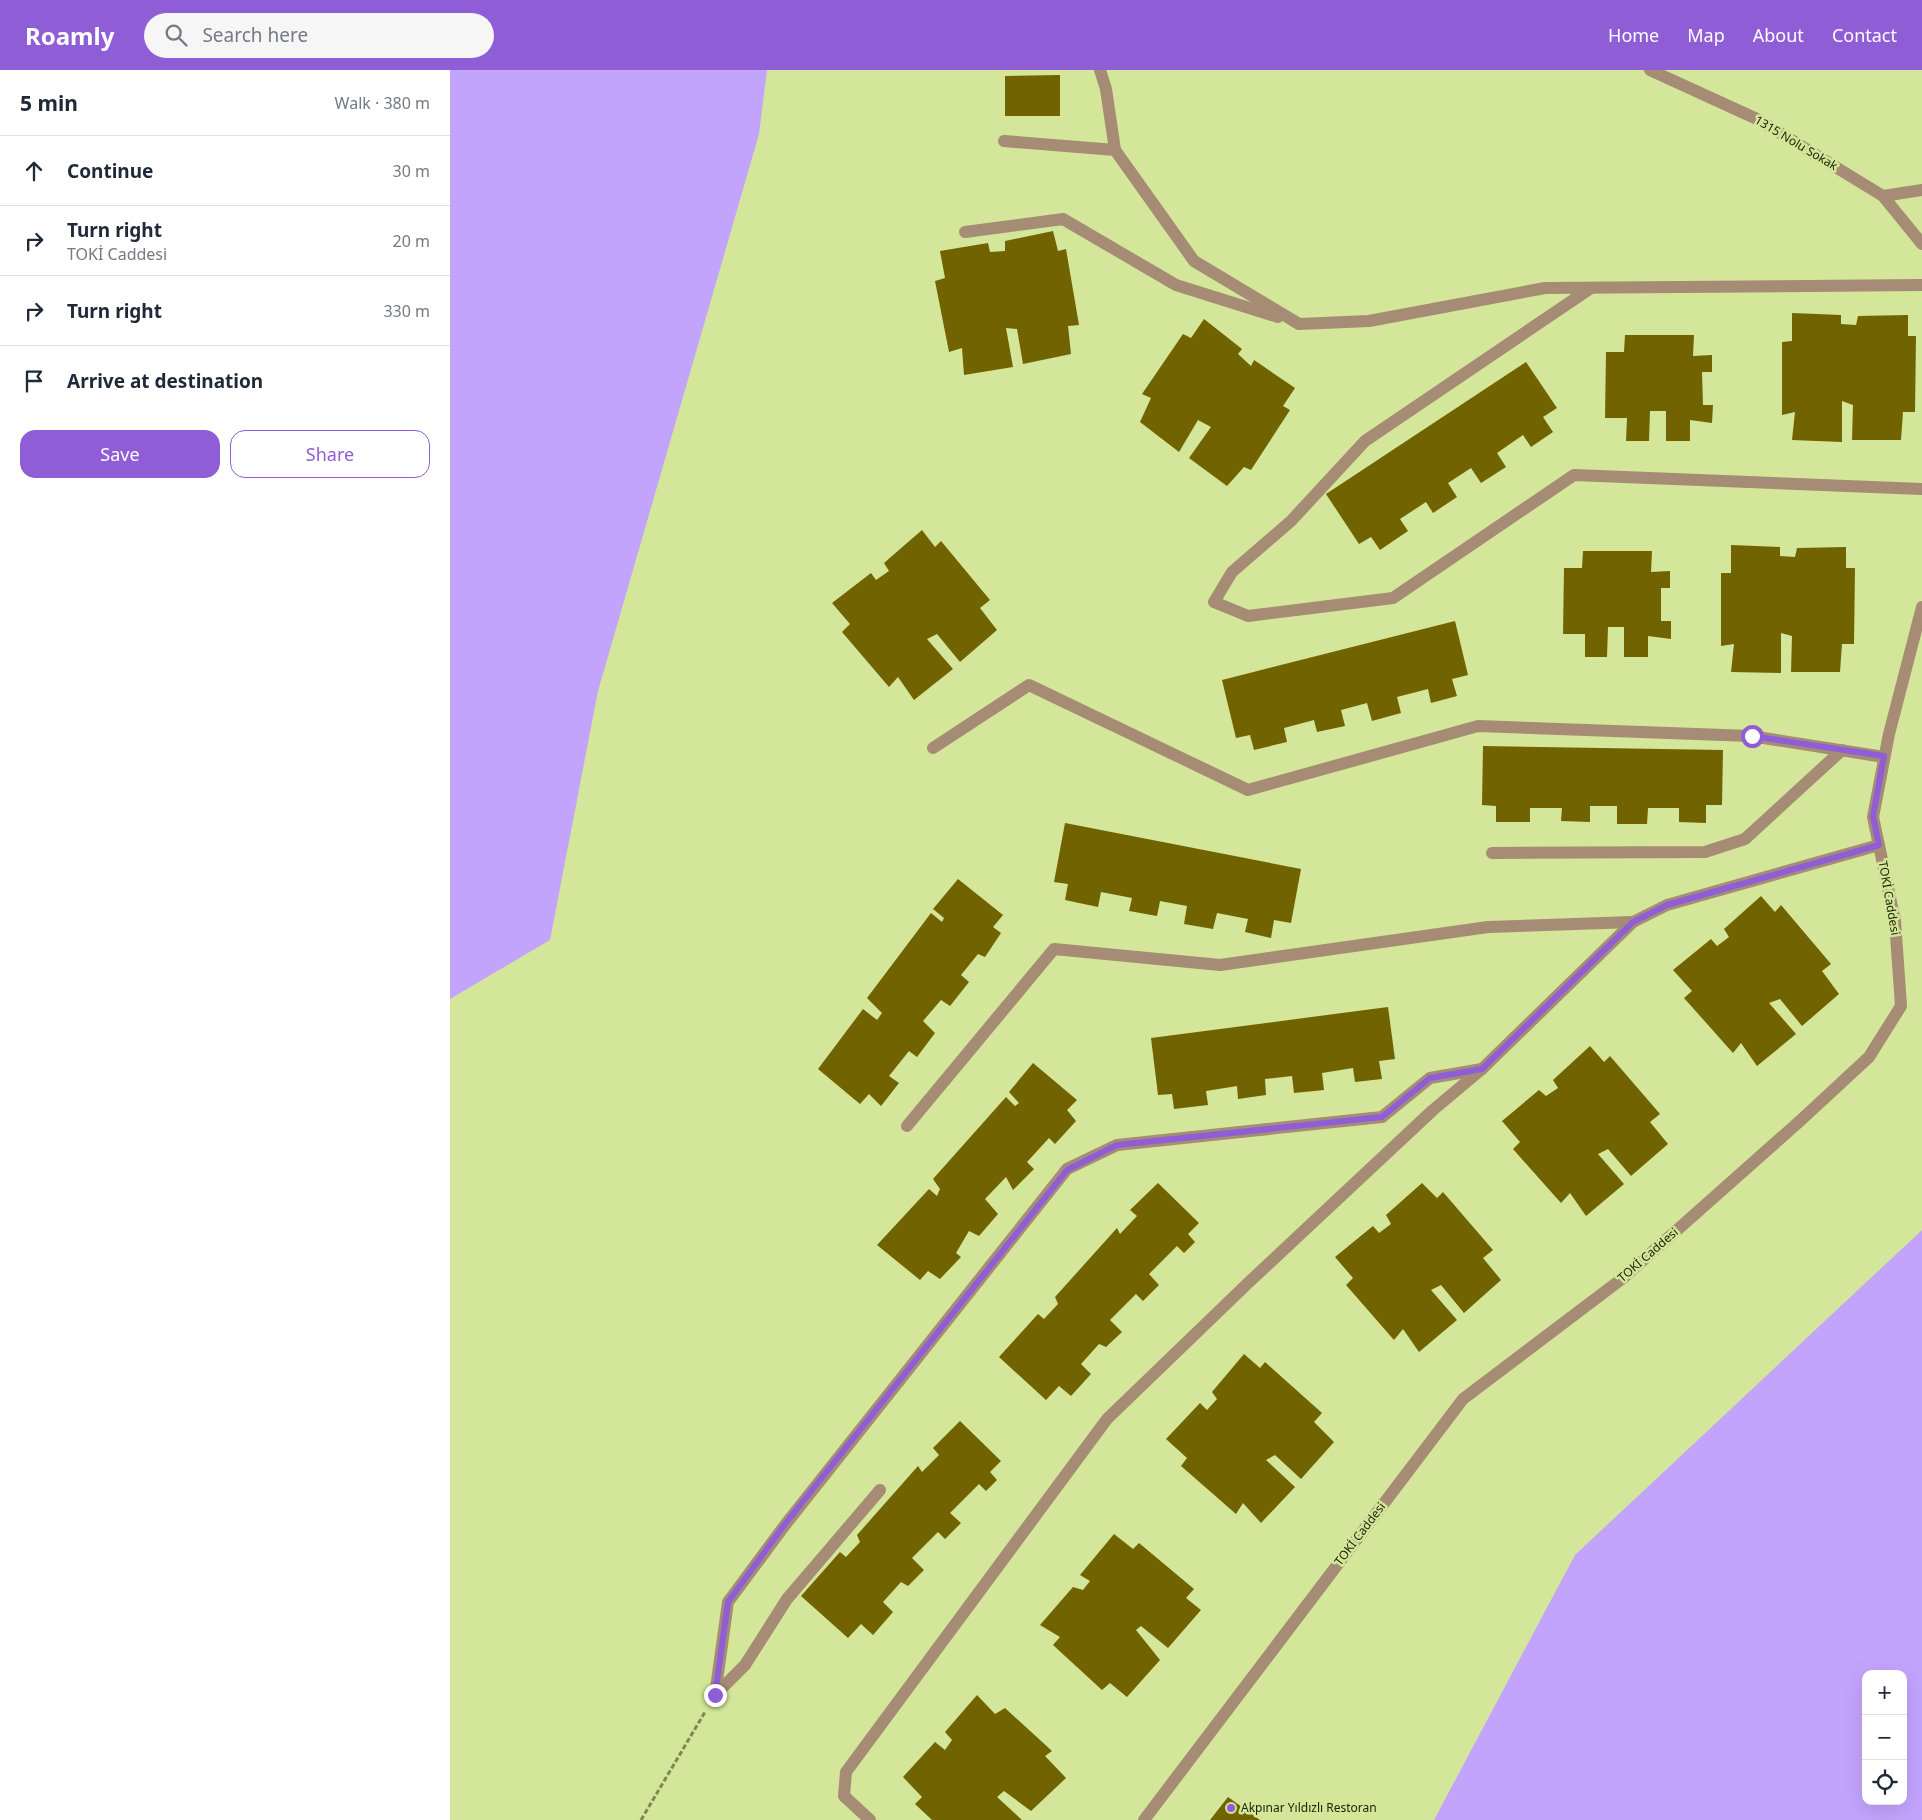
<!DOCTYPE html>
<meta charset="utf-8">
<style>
body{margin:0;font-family:"Noto Sans",sans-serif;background:#f6f6f7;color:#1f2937}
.controls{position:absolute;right:15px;bottom:15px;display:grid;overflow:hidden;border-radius:10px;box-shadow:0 5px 20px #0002}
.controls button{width:45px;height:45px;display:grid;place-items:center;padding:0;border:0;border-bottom:1px solid #e0e1e3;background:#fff;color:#1f2937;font:25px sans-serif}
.stop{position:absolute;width:15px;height:15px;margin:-11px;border:4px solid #8f5dd6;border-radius:50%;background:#fff}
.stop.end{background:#8f5dd6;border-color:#fff;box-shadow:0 1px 5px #0008}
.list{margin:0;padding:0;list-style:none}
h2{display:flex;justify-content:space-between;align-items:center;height:65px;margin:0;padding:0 20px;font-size:21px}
h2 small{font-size:16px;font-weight:400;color:#747a83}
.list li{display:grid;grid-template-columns:32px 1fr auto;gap:15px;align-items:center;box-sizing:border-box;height:70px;padding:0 20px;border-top:1px solid #e0e1e3}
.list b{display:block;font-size:19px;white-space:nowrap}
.list p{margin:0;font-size:16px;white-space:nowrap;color:#747a83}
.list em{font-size:16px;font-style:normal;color:#747a83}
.actions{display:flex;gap:10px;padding:15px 20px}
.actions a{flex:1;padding:11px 0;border:1px solid #8f5dd6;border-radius:15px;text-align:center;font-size:18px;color:#8f5dd6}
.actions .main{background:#8f5dd6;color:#fff}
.icon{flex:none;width:28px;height:28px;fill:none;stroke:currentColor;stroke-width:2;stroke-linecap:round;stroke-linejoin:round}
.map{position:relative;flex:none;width:1472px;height:1750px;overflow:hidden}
header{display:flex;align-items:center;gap:30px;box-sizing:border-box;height:70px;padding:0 25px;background:#8f5dd6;color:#fff}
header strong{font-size:24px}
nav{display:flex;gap:28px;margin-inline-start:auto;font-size:18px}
.search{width:350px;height:45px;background:#f6f6f7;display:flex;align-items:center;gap:12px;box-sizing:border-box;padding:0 18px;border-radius:28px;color:#747a83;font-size:19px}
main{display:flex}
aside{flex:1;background:#fff}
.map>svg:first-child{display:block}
.green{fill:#c3a4fd;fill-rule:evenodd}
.building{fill:#716300}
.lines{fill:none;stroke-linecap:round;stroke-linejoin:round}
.path{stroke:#7c8952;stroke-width:3;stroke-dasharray:5 2.5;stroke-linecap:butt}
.service{stroke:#a68b75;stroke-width:12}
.minor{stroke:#a68b75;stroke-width:12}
.tertiary{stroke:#a68b75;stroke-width:12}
.route{stroke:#8f5dd6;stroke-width:6}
.poi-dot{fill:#8f5dd6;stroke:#d3e699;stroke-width:2}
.labels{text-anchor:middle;stroke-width:5;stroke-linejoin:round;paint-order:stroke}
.street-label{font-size:12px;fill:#1c2204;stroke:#d3e699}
.poi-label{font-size:12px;fill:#1c2204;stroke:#d3e699;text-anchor:start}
</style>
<header>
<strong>Roamly</strong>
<div class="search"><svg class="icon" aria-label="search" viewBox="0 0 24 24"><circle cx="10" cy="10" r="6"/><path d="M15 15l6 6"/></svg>Search here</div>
<nav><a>Home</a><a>Map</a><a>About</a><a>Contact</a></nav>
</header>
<main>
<aside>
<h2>5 min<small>Walk · 380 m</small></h2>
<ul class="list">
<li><svg class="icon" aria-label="ahead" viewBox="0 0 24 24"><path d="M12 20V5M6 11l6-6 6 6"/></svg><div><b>Continue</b></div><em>30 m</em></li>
<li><svg class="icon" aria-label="right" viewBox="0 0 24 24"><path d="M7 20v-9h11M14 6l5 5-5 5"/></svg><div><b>Turn right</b><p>TOKİ Caddesi</p></div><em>20 m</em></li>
<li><svg class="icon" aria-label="right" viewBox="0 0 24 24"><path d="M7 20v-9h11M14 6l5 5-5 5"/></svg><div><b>Turn right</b></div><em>330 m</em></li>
<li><svg class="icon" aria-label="arrive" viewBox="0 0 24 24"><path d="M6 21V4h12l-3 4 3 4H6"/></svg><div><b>Arrive at destination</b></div></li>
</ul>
<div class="actions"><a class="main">Save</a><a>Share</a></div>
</aside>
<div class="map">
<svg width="1472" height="1750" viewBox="0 0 1472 1750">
<rect width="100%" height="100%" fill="#d3e699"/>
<g class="green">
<path d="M0,0H317L309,64L148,621L100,870L0,929Z"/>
<path d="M1472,1160V1750H984L1125,1485ZM1416,1604H1453V1731H1416Z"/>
</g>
<g class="building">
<path d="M610,5V46H555V6Z"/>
<path d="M603,161L608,181L616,179L629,255L618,256L621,284L573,294L567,259L556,258L563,297L514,305L512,278L499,282L485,211L495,208L490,181L538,173L540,182L555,181V171Z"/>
<path d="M1342,243L1391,245V254L1406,255L1408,246L1458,245V266H1466L1465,342H1453L1451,370H1402L1403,335L1392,331V372L1342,370L1345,342L1332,345V272L1342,271Z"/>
<path d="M754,249L792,279L788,284L801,296L804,290L845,318L833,336L840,340L801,400L794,397L777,416L739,388L761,357L748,350L729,382L690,352L701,328L692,324L733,264L741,268Z"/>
<path d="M1175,265H1244L1243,286L1262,285V302H1252L1253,335H1263L1262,353L1240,350V371H1216V341H1200L1199,371H1176L1177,348H1155L1156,282H1174Z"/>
<path d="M1076,292L1107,338L1093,347L1103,362L1081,377L1073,365L1047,383L1056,397L1031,413L1021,398L998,413L1007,427L983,443L976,432L950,449L958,461L930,480L921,467L909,474L876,424Z"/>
<path d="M472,460L485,477L491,471L540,530L530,538L547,560L510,592L487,564L477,569L503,599L464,630L448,607L439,617L392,562L400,554L382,533L421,503L426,510L439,501L434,493Z"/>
<path d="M1281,475L1330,477V486L1345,487L1347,478L1396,477V498H1405L1404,574H1392L1390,602H1341L1342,566L1331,563V603L1281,602L1284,574L1271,576V503H1281Z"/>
<path d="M1133,481H1202L1201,502L1220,501V518H1211V551H1221V569L1198,566V587H1174V557H1158L1157,587H1135V564H1113L1114,498H1132Z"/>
<path d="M1005,551L1018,605L1002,609L1007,626L981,633L978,619L947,627L951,643L922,651L917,633L891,640L895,656L867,662L864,650L834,658L837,672L804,680L800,665L786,668L772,610Z"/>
<path d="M1033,676L1273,680L1272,735H1256V753L1229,752V738H1198L1197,754H1167V736H1140V752L1111,751L1112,738H1080V752H1046V736L1032,735Z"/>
<path d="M615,753L851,799L841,853L824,850L821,868L795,862L798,849L767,843L763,859L734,854L737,836L710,831L707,846L679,841L682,828L651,822L648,837L615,830L618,814L604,812Z"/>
<path d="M508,809L553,845L543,857L551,863L535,887L528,884L511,905L519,912L500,936L491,930L473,951L485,963L467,987L459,981L439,1006L449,1013L431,1036L419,1024L410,1034L368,999L413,939L427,950L432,943L417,928L481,843L492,852L494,848L483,839Z"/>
<path d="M1311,826L1325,842L1331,835L1381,894L1372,901L1389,924L1352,956L1330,929L1319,933L1346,964L1307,996L1291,973L1283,983L1234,928L1242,921L1223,900L1261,869L1267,876L1279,867L1274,859Z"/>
<path d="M938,937L945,989L929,991L932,1009L905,1012L903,998L872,1003L874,1020L844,1023L842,1006L815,1009L816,1025L788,1029L787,1016L756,1021L758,1035L724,1039L722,1024L708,1025L701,968Z"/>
<path d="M1140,976L1154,992L1160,986L1210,1044L1200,1052L1218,1074L1181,1106L1158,1079L1148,1084L1174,1114L1136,1146L1120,1123L1111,1133L1063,1079L1070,1072L1052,1051L1089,1020L1096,1026L1108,1018L1103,1010Z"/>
<path d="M583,993L627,1030L617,1040L626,1051L605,1074L599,1068L577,1092L584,1099L563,1120L556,1107L535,1129L548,1144L529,1166L519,1161L506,1183L511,1187L490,1209L478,1201L470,1210L427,1175L479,1119L487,1126L490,1119L483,1109L556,1027L565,1036L569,1033L559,1022Z"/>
<path d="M708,1113L749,1153L738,1164L745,1172L734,1183L727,1176L699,1204L709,1215L693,1231L686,1224L660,1250L672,1262L656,1277L649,1274L631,1294L641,1304L621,1326L609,1316L596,1330L549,1287L588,1244L594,1249L608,1234L605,1227L667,1158L670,1164L687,1146L680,1140Z"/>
<path d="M972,1113L987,1128L993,1122L1043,1180L1033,1188L1051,1210L1014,1243L991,1215L981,1220L1007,1250L969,1282L953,1259L944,1270L896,1215L903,1208L885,1187L923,1156L929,1163L941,1154L936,1145Z"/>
<path d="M794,1284L810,1298L815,1292L872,1343L864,1352L884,1372L851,1409L825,1385L816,1390L845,1417L811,1453L793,1433L786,1444L731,1396L737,1388L716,1369L750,1333L757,1340L767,1329L762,1322Z"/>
<path d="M510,1351L551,1391L540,1402L547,1410L536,1421L529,1414L500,1443L511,1453L495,1469L488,1462L462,1488L474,1500L458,1516L451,1512L433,1532L443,1542L423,1565L411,1554L398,1568L351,1526L390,1482L396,1487L410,1472L407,1465L468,1396L472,1402L489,1385L483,1378Z"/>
<path d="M664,1464L683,1479L689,1473L744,1519L736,1528L751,1540L718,1578L691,1556L686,1560L710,1590L677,1627L660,1613L652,1620L603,1575L610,1567L590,1555L623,1517L633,1520L640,1511L630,1505Z"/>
<path d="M527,1625L545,1644L555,1638L602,1681L595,1686L616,1708L581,1741L554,1721L547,1727L572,1750H482L465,1734L472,1727L453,1707L485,1672L495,1680L502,1670L495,1662Z"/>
<path d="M778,1727L810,1750H760Z"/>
</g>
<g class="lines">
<path class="path" d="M191,1750L255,1642"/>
<g class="service">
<path d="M650,0L656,19L665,80"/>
<path d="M554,71L665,80L744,191L849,254L919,251L1095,218L1472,215"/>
<path d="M515,162L613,149L726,215L828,247"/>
<path d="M1141,218L915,371L841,451L782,502L764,532L798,546L943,528L1124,405L1472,419"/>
<path d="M483,678L579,615L798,720L1028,656L1301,666L1434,687"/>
<path d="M1042,783L1255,782L1295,769L1392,680"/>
<path d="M457,1056L604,879L770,895L1038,857L1183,852"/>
<path d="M265,1625L278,1532L335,1455L617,1099L667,1075L932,1047L980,1008L1032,999"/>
<path d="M265,1625L295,1595L337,1529L430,1420"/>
<path d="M420,1750L394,1726L396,1702L657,1349L797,1214L983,1040L1032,999L1183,852L1217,835L1429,775"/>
</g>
<g class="minor">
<path d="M1200,0L1307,49L1433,126L1472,174"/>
<path d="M1433,126L1472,120"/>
</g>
<path class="tertiary" d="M694,1750L1013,1329L1173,1208L1351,1050L1419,987L1451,936L1445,851L1423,747L1439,664L1472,537"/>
</g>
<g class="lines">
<path class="route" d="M265,1625L278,1532L335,1454L617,1100L667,1075L932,1047L980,1008L1032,999L1183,852L1217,835L1429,775L1423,746L1434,686L1302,666"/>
</g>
<circle class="poi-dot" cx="781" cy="1738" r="5"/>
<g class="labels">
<g class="street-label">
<text transform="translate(1346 73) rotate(31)" y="4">1315 Nolu Sokak</text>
<text transform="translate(1439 828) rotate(80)" y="4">TOKİ Caddesi</text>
<text transform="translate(1198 1185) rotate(-41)" y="4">TOKİ Caddesi</text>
<text transform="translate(910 1464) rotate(-53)" y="4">TOKİ Caddesi</text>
</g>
<g class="poi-label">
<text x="791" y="1742">Akpınar Yıldızlı Restoran</text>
</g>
</g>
</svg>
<div class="controls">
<button>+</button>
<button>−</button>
<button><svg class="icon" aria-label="locate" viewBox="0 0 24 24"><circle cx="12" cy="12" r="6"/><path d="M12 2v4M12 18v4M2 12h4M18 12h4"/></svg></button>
</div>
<div class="stop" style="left:1302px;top:666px"></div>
<div class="stop end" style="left:265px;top:1625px"></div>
</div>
</main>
